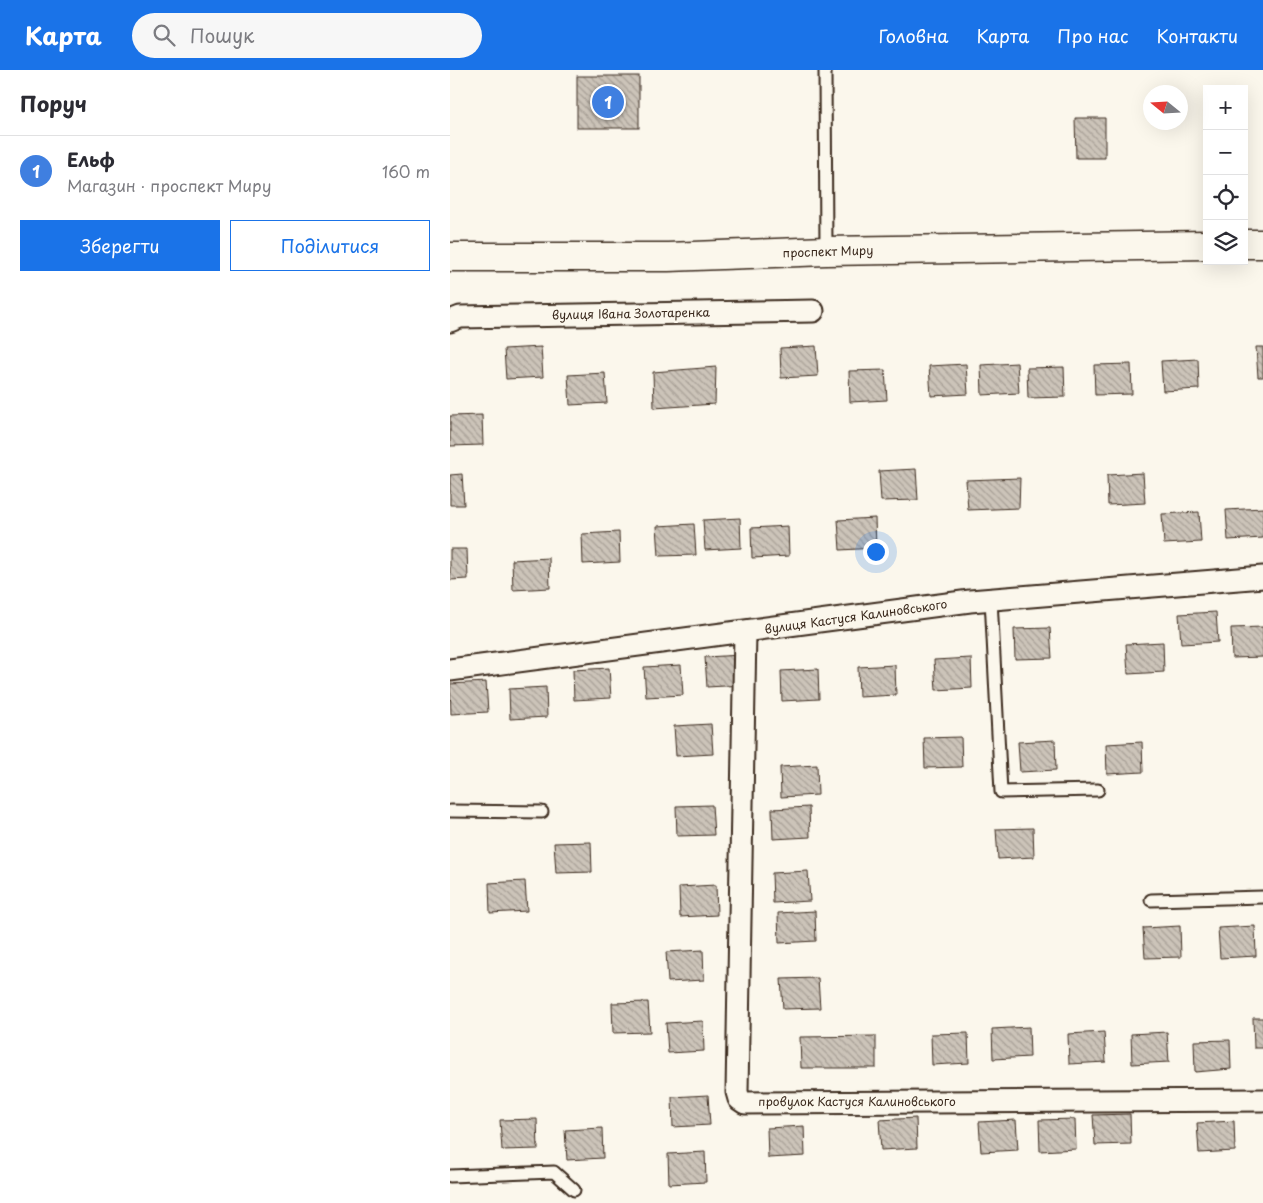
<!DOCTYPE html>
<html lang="uk">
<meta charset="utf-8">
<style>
body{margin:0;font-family:"Playpen Sans",sans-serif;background:#f7f7f7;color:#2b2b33}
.controls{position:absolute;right:15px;top:15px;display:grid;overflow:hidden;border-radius:0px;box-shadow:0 5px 20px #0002}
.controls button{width:45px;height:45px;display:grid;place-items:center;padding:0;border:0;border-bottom:1px solid #e1e1e2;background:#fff;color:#2b2b33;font:25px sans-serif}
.compass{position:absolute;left:693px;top:15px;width:45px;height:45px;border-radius:50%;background:#fff;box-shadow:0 5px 20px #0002;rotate:288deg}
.you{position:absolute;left:425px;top:481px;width:18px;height:18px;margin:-12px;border:4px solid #fff;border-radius:50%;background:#1a73e8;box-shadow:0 0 0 8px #1a73e833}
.badge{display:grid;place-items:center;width:32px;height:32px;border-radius:50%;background:#1a73e8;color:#fff;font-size:16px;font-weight:700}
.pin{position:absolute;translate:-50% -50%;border:2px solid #fff;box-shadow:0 1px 5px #0006}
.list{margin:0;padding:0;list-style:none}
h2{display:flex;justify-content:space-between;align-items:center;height:65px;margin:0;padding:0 20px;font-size:21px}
h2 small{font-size:16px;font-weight:400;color:#7c7c81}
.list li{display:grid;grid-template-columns:32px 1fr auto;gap:15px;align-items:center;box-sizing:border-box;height:70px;padding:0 20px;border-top:1px solid #e1e1e2}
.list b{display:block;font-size:19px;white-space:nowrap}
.list p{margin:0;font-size:16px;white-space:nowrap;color:#7c7c81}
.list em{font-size:16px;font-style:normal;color:#7c7c81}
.actions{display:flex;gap:10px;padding:15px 20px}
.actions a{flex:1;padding:11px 0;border:1px solid #1a73e8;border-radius:0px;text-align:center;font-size:18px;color:#1a73e8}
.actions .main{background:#1a73e8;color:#fff}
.icon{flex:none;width:28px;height:28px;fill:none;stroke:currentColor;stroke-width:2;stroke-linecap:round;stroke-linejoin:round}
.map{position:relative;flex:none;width:813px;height:1133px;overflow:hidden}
header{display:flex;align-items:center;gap:30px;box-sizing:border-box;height:70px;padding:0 25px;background:#1a73e8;color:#fff}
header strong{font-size:24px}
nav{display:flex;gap:28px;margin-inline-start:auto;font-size:18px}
.search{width:350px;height:45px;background:#f7f7f7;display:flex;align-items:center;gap:12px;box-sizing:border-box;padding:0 18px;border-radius:28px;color:#7c7c81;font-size:19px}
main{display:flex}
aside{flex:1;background:#fff}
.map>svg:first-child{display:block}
.building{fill:url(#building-back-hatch);stroke:#3b2a1e}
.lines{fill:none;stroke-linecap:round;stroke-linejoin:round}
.service-casing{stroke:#3b2a1e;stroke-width:15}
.minor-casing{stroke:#3b2a1e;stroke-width:25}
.primary-casing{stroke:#3b2a1e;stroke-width:31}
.service{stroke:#fbf7ec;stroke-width:11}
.minor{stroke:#fbf7ec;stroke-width:21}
.primary{stroke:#fbf7ec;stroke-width:28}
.labels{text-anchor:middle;stroke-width:5;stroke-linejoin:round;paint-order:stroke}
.street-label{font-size:12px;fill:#3b2a1e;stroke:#fbf7ec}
</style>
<header>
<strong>Карта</strong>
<div class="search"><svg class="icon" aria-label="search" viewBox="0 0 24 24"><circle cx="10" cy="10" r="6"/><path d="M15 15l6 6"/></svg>Пошук</div>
<nav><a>Головна</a><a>Карта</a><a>Про нас</a><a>Контакти</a></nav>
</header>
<main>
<aside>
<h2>Поруч<small></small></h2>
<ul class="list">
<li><span class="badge" style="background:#3f7fe0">1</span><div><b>Ельф</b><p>Магазин · проспект Миру</p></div><em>160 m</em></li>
</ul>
<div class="actions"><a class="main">Зберегти</a><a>Поділитися</a></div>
</aside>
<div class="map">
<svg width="813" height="1133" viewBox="0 0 813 1133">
<defs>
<pattern id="building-back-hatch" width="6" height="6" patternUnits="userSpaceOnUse" patternTransform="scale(1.25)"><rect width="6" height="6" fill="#ccc4b9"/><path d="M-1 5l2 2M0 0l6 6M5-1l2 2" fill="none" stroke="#a79f96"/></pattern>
</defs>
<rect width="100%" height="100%" fill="#fbf7ec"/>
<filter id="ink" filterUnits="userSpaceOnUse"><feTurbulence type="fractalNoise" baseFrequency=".02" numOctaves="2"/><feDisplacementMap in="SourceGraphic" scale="10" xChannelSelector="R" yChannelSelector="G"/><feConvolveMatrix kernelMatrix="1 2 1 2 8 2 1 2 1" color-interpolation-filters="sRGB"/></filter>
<g filter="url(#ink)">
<g class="building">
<rect x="127" y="6" width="62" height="52"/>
<path d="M625,48H655V88H626Z"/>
<path d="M366,276L368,306L331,308L330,278Z"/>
<path d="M91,277L93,307L56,309L54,279Z"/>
<path d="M806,277H813V307H808Z"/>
<path d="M748,289L749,319L713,321L711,291Z"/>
<path d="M567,293L569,323L532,325L531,295Z"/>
<path d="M516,294L518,324L481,326L479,296Z"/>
<path d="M681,294L682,324L645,325L644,295Z"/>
<path d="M266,297L265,334L204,338L203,302Z"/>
<path d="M614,297L615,327L578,328L577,298Z"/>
<path d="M435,300L437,330L400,332L399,301Z"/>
<path d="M155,303L157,333L120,335L118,305Z"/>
<path d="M32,345L33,375L0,376V346Z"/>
<path d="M466,399L468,430L431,431L429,401Z"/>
<path d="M693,403L695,433L658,435L657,405Z"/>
<path d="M12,404L14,435H0V405Z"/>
<path d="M570,408L569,438L518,440L516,410Z"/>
<path d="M813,438V468L778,470L776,440Z"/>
<path d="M749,442L751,472L714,474L712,444Z"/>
<path d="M290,448L291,478L255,480L253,450Z"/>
<path d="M425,448L426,478L390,480L388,450Z"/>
<path d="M244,454L246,485L209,486L207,456Z"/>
<path d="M338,456L339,486L302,488L301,458Z"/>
<path d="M169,462L170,492L133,494L132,464Z"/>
<path d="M0,479H17L18,509L0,510Z"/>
<path d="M99,488L100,518L63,520L62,490Z"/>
<path d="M766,542L768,572L731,574L729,544Z"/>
<path d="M813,557V587L782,588L781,558Z"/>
<path d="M600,558L602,588L565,589L564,559Z"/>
<path d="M713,572L714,602L678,604L676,574Z"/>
<path d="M292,585L293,615L257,617L255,587Z"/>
<path d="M521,588L522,618L486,620L484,590Z"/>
<path d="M231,595L233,625L196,627L194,597Z"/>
<path d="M445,595L446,625L409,627L408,597Z"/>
<path d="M159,598L161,628L124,630L123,600Z"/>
<path d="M368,599L369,629L332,631L331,601Z"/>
<path d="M36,612L38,642L1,644L0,614Z"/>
<path d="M96,617L97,647L60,649L59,619Z"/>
<path d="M261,654L263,684L226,686L224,656Z"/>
<path d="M511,667L512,697L475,698L474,668Z"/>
<path d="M605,670L606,700L570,702L568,672Z"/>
<path d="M692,672L693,702L657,704L656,674Z"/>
<path d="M367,695L368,725L331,727L330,697Z"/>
<path d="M262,735L264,765L227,766L226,736Z"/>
<path d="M359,737L360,767L323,769L322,739Z"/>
<path d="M583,758L584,787L548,789L546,759Z"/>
<path d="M141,772L142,802L106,803L104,773Z"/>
<path d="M358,801L360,831L323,833L322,803Z"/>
<path d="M75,811L77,841L40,843L39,813Z"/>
<path d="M266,815L267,845L230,847L229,817Z"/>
<path d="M365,841L366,871L329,873L328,843Z"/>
<path d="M730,856L731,887L695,888L693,858Z"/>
<path d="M805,856L806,886L770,888L768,858Z"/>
<path d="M253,880L254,910L218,912L216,882Z"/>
<path d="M368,908L370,938L333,939L331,909Z"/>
<path d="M198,932L200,962L163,963L162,933Z"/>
<path d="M803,948H813V978H804Z"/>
<path d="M253,951L254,981L218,983L216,953Z"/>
<path d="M579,957L580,987L543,989L542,959Z"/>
<path d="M654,962L656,992L619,994L618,964Z"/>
<path d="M717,962L719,992L682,994L681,964Z"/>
<path d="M518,963L519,993L482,995L481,964Z"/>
<path d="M426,966V998H351L350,967Z"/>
<path d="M780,970L781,999L745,1002L744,971Z"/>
<path d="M258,1025L260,1055L223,1057L222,1027Z"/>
<path d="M680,1044L681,1074L645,1075L643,1045Z"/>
<path d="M466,1048L467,1078L431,1080L429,1050Z"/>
<path d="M87,1049L88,1079L52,1080L50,1050Z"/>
<path d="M625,1049L626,1079L590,1081L589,1050Z"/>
<path d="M566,1050L568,1080L531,1082L529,1052Z"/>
<path d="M784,1051L785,1081L749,1083L747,1053Z"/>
<path d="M354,1056L355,1086L318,1088L317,1058Z"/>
<path d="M152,1058L153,1088L117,1090L115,1060Z"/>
<path d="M255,1082L256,1112L219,1114L218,1084Z"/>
</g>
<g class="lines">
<defs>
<g id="service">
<path d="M375,0L376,181"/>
<path d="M541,529L551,722L648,720"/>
<path d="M0,741L92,742"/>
<path d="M701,830L813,827"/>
<path d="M0,1106L104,1102L124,1120"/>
</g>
<g id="minor">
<path d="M0,251L10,247L363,241"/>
<path d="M295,562L287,1022L289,1029L295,1033L813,1030"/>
<path d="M0,600L520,531L813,507"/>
</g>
<g id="primary">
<path d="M794,174H813"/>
<path d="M0,187H218L376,181L757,175"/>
</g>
</defs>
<use href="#service" class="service-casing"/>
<use href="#minor" class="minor-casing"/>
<use href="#primary" class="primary-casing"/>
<use href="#service" class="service"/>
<use href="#minor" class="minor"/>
<use href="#primary" class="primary"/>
</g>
</g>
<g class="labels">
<g class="street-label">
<text transform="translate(378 182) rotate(-2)" y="4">проспект Миру</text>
<text transform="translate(181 244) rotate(-1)" y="4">вулиця Івана Золотаренка</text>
<text transform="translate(406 547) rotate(-8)" y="4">вулиця Кастуся Калиновського</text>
<text x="407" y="1036">провулок Кастуся Калиновського</text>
</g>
</g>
</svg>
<div class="controls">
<button>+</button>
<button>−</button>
<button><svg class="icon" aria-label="locate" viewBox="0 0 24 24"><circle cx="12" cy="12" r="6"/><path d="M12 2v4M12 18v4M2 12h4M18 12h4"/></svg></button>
<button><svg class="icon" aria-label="layers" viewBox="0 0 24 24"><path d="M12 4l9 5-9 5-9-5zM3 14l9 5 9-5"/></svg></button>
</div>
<svg class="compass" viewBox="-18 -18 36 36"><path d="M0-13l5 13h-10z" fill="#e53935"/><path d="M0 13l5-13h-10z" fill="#7c7c81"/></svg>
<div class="you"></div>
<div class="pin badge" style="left:158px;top:32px;background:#3f7fe0">1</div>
</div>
</main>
